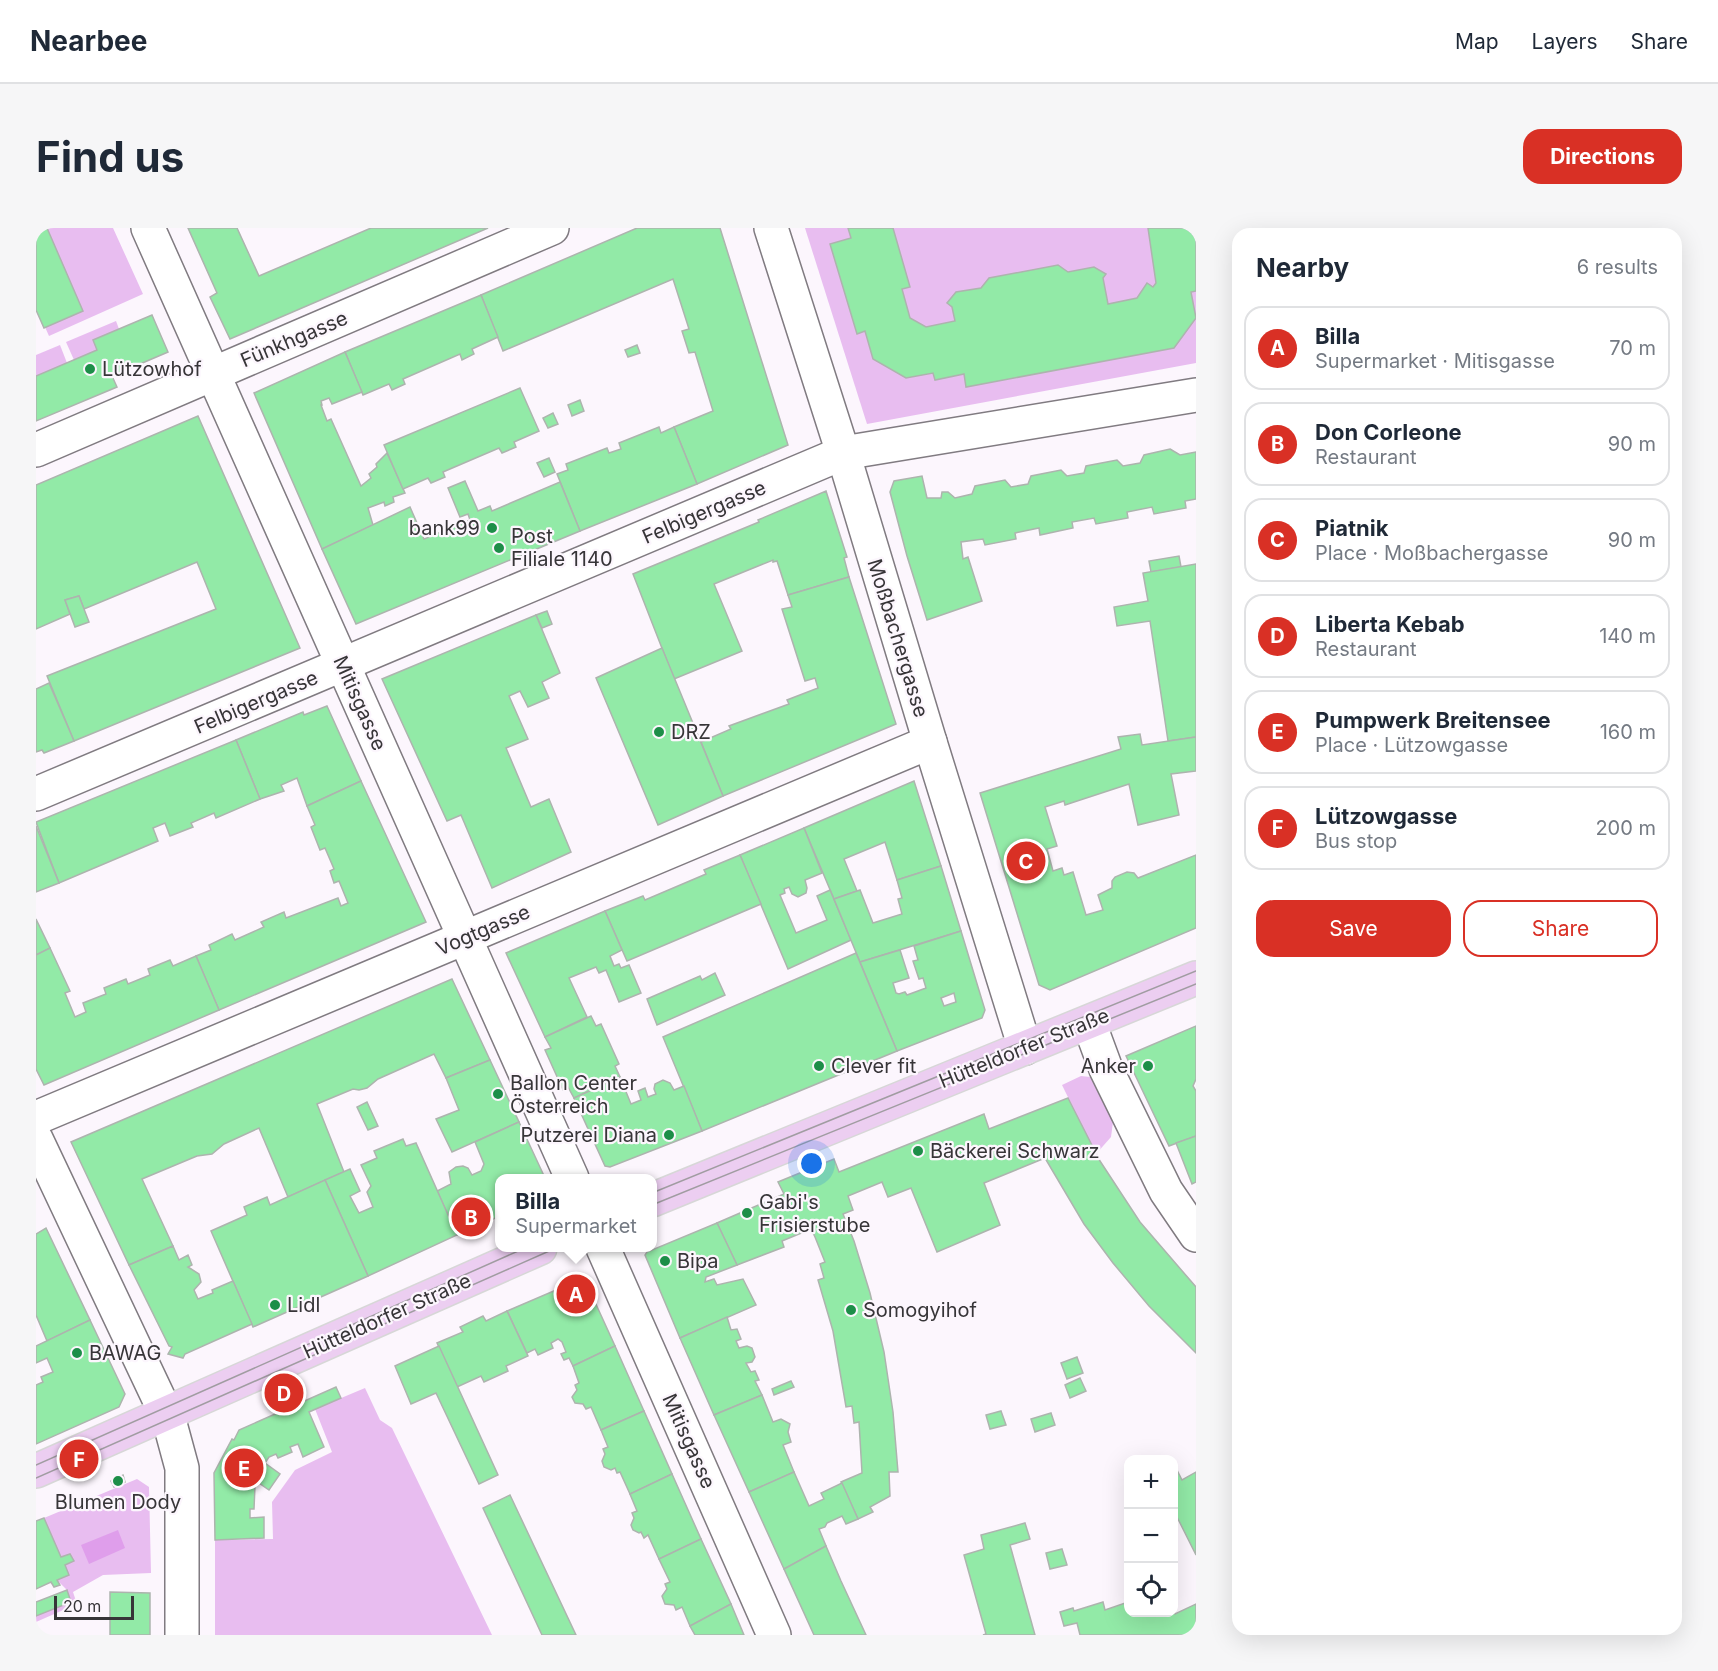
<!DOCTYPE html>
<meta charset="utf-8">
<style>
body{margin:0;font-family:Inter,sans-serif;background:#f6f6f7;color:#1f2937}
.controls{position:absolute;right:18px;bottom:18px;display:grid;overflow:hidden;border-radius:12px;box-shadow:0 6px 24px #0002}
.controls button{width:54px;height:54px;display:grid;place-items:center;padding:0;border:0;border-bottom:2px solid #e0e1e3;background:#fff;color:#1f2937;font:30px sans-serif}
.scale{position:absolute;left:18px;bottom:15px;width:80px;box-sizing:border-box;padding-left:6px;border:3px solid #373538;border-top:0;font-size:16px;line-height:21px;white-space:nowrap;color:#373538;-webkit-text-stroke:4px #fcf6fd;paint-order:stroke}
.you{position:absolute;left:776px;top:936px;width:21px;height:21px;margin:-15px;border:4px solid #fff;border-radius:50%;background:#1a73e8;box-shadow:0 0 0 9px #1a73e833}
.badge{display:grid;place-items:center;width:39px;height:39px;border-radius:50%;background:#d93025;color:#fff;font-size:20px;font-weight:700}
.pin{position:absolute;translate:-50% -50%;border:3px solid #fff;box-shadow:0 2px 6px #0006}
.popup{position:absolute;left:459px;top:946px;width:162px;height:78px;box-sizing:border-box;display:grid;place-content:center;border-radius:12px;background:#fff;filter:drop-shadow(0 2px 4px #0005);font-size:20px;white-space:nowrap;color:#747a83}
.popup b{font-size:22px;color:#1f2937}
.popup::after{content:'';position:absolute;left:50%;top:100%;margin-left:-12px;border:12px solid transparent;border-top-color:#fff}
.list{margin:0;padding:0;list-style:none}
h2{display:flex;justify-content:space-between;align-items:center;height:78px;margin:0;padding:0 24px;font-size:26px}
h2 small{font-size:20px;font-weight:400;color:#747a83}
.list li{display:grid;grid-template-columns:39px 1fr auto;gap:18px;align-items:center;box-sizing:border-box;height:84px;margin:0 12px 12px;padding:0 12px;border:2px solid #e0e1e3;border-radius:18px}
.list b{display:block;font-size:22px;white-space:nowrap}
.list p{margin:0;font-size:20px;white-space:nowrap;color:#747a83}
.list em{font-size:20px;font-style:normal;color:#747a83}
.actions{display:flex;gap:12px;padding:18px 24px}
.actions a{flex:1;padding:14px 0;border:2px solid #d93025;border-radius:18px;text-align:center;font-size:21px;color:#d93025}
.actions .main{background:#d93025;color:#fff}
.icon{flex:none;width:33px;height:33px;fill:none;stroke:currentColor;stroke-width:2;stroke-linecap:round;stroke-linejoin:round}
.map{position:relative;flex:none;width:1160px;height:1407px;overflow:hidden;border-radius:18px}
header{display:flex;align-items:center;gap:36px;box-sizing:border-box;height:84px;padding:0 30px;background:#fff;border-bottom:2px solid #e0e1e3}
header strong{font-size:28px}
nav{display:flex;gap:33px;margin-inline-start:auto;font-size:21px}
.intro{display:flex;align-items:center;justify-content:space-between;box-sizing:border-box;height:144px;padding:0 36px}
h1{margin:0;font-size:42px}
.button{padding:15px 27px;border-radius:18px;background:#d93025;color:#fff;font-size:21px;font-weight:700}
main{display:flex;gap:36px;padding:0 36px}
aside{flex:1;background:#fff;border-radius:18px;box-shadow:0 6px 24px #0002}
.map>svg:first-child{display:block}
.green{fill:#e8bdf0}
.forest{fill:#df9eeb}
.building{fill:#92eaa7;stroke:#adb4ae;stroke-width:1.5;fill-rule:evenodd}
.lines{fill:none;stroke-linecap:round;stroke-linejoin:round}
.minor-casing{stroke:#807b81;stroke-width:36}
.major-casing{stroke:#d7d7d7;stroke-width:36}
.minor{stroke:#fff;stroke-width:33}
.major{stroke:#eccef1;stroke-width:33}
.tram{stroke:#a09ca1;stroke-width:1.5}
.poi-dot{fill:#1d8e48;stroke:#fcf6fd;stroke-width:2}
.labels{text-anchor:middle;stroke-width:4.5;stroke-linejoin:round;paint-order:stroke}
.street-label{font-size:20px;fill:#373538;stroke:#fcf6fd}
.poi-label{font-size:20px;fill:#373538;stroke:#fcf6fd;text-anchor:start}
</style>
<header>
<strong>Nearbee</strong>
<nav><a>Map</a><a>Layers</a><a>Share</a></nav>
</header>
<div class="intro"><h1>Find us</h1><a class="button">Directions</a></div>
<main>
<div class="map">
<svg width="1160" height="1407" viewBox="0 0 1160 1407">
<rect width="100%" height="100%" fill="#fcf6fd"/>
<g class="green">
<path d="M11,0H77L107,66L13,108L9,99L46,83Z"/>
<path d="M769,0H1160V135L831,196Z"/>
<path d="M80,93L83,101L57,112L61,122L38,132L30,114Z"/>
<path d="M24,117L31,135L0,148V127Z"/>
<path d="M1045,848L1054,849L1077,894L1075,909L1060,926L1026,857Z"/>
<path d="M329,1160L344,1192L356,1200L456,1407H179V1312L237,1311L236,1274L259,1242L296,1224L279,1181Z"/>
<path d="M101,1251L113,1259L115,1345L67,1347L37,1364L41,1376L0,1394V1388L35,1374L31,1362L21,1352L32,1347L29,1337L38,1332L34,1326L25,1329L8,1290Z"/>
</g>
<path class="forest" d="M82,1302L89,1320L53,1336L45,1317Z"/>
<g class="building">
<path d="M0,0H11L47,83L8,100L0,82Z"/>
<path d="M152,0H201L223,48L335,0H452L194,111L174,69L181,65Z"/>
<path d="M601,0H684L752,217L661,256L638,199L677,183L659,124L653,125L646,103L653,101L637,51L467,123L445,67Z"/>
<path d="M812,0H857L874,59L866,61L874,90L890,99L919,93L916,79L911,75L920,64L945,60L953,50L1022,37L1032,44L1058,39L1070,46L1067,50L1072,76L1101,70L1111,55L1117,59L1120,55L1112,0H1160V63L1155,64L1160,90L1138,120L930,159L928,146L899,152L897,145L870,150L837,131L829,103L821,106L794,16L815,10Z"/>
<path d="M445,67L462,109L436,121L438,126L426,132L424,126L367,151L369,156L356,162L353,156L327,167L309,124Z"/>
<path d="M116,87L132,124L76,148L81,159L0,193V148L61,122L57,112Z"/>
<path d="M601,117L604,125L592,129L589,122Z"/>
<path d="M309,124L326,164L296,176L293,170L285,173L286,177H285L291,193L295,191L325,258L335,250L333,246L341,239L340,236L351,225L369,265L357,269L358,274L349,278L348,274L332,280L337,297L286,321L218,165Z"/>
<path d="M484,160L503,203L478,214L480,219L466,225L463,220L407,244L409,249L395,255L392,250L367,261L348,217Z"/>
<path d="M544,172L548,183L536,188L532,177Z"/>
<path d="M517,185L522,196L512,200L507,190Z"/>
<path d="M162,188L264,420L38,513L11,448L180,381L161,334L48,381L43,368L29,372L34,386L0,401V257Z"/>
<path d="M623,199L625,205L638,199L661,256L544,303L521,246L532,242L530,236L571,220L573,225L585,221L583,215Z"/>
<path d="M1134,221L1144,227L1160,224V271L1149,273L1150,280L1118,286L1116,279L1091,284L1092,290L1060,296L1058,290L1036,294L1037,300L1004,307L1003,300L979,305L980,311L949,317L947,311L925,314L927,331L932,329L946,373L891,392L871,328L854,264L858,253L886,248L891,270H905L906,264H912L919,270L936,266L939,258L969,252L975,259L992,256L995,248L1025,242L1031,248L1048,245L1050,238L1081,232L1087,238L1104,235L1108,227Z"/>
<path d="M513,230L519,244L508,249L501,235Z"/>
<path d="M429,253L442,283L454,278L456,283L524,254L544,303L320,396L286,321L374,279L388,311L434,292L432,286L424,289L412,260Z"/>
<path d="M790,263L811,329L808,330L813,349L752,367L741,333L737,334V332L678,356L706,423L638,451L597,346L723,294L722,292Z"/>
<path d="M1143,328L1145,339L1115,344L1113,333Z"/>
<path d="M1160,336V509L1132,513L1114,393L1081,398L1078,379L1112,373L1107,345Z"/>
<path d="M813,349L860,496L687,568L665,514L695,501L693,498L753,476L751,472L782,460L779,450L769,453L746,381L756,379L752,367Z"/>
<path d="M43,368L53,394L39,399L29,372Z"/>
<path d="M511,383L516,396L506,400L500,387Z"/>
<path d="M500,387L524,445L506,454L513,470L492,479L484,463L473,468L492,511L470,520L495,579L513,571L535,624L456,660L425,587L411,593L346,451Z"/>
<path d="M626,420L687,568L622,597L560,450Z"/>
<path d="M13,455L38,513L8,525L6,522L0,524V461Z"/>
<path d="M291,478L325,553L271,578L261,550L245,557L248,563L224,571L200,512L267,484L268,487Z"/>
<path d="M1104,506L1106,517L1160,509V543L1135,546L1143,587L1102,597L1093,556L1029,577L1028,573L1009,579L1021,618L1011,621L1017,643L1026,640L1028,647L1037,644L1050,687L1067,682L1062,667L1076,660V653L1079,649L1091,644L1098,645L1102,650L1160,627V700L1014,762L1003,757L944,565L1085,521L1082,509Z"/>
<path d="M200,512L224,571L180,590L178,585L155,595L157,599L134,608L129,595L117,600L122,613L23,655L0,594Z"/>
<path d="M325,553L390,694L183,782L160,728L175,722L173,717L196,706L199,712L228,699L225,694L248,684L250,690L302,670L305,678L312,675L303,653L298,655L294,643L298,641L289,620L284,622L275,599L279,597L271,578Z"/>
<path d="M878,553L905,638L861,652L849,614L808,631L821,663L798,671L768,600Z"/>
<path d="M0,598L23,655L0,664Z"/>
<path d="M768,600L786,645L769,652L771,660L770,665L762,669L756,666L753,659L748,661L749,665L744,667L760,705L791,692L781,668L794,662L815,712L752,741L704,627Z"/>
<path d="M704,627L725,676L591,733L569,683L607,668L609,672L670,646L668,642Z"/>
<path d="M905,638L925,703L824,734L798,671L824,662L837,695L866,686L862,671L866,670L861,652Z"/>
<path d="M569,683L586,722L574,728L578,738L583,736L585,740L593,737L605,765L583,774L570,742L563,745L560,739L533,750L551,789L509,809L470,725Z"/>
<path d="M0,691L14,720L0,727Z"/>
<path d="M925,703L949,782L946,790L861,823L824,734L864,722L873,750L857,755L860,765L863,766L869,764L871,767L890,760L887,750L883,751L877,733L882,732L878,718ZM918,765L920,774L908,778L905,770Z"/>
<path d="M14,720L34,763L29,765L39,789L50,784L47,775L70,766L68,760L90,751L92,756L114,747L112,741L134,732L137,738L160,728L183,782L8,857L0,841V727Z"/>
<path d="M820,725L861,823L666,903L627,809Z"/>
<path d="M679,745L689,767L621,797L611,771L664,748L666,752Z"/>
<path d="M416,751L454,832L410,850L398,826L342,851L331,860L323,862L317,861L281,876L308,944L252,969L223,900L188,916L176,926L161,928L106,951L137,1018L93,1037L35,914Z"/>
<path d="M555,788L560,798L565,796L583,836L579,838L584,849L538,870L532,859L527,862L509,822L515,820L509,809Z"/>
<path d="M1160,798V851L1157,858L1160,863V908L1133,918L1090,828Z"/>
<path d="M454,832L483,894L416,924L400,891L423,882L410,850Z"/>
<path d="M584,849L595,876L605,872L602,863L609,860L612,869L620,866L618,861L619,856L627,852L634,855L638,862L648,858L666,903L574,939L569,938L538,870Z"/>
<path d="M1032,870L1064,933L1104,994L1160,1059V1125L1113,1078L1077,1035L1048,996L1009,930L948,955L964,997L901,1024L875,960L852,969L846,954L812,968L817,982L807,986L818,1013L834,1065L848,1124L857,1184L862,1244H853L854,1268L834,1279L837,1284L822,1291L805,1254L826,1245L823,1194L818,1195L816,1178L810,1179L797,1103L782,1052L788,1050L784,1036L789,1034L779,1009L775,1001L746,1013L748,1019L701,1037L681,995L748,966L742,954L798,931L803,944L948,886L953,901Z"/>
<path d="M331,874L342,898L332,902L321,879Z"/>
<path d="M483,894L509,950H464V988L421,1007L401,963L415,956L413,944L420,939L427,938L432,940L436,947L445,943L448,936L439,914Z"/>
<path d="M1160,908V954L1156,956L1140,915Z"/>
<path d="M367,911L370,918L380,915L421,1007L332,1048L289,952L314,941L324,963L314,968L323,985L337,979L331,964L335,958L325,937L341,930L338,923Z"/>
<path d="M289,952L332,1048L217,1099L175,1003L211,987L208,979L231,969L234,977Z"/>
<path d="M681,995L701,1037L670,1049L669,1054L678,1051L681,1057L707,1051L720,1077L644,1110L609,1027L611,1024Z"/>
<path d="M10,1000L54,1092L11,1113L0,1087V1006Z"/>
<path d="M137,1018L143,1032L152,1027L156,1037L152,1039L163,1046L165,1054L158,1062L162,1071L177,1065L176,1062L197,1053L216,1096L149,1126L147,1130L132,1126L136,1119L133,1118L93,1037Z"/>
<path d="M548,1050L579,1118L537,1138L533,1130L528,1132L525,1126L530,1124L526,1114L522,1111L515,1115L517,1120L502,1127L499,1121L491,1125L471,1083Z"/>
<path d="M471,1083L492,1128L470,1138L472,1143L448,1154L445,1148L421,1159L401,1115L427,1104L424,1099L447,1088L450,1093Z"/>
<path d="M691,1089L695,1102L701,1101L705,1111L700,1113L703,1120L711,1118L716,1120L719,1129L716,1134L710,1135L715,1144L719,1143L723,1152L719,1153L726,1167L678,1187L644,1110Z"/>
<path d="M54,1092L89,1166L83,1179L0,1216V1157L7,1154L5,1149L17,1144L11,1130L0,1135V1118Z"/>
<path d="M403,1118L462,1247L443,1256L400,1165L375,1176L359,1138Z"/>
<path d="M579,1118L608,1183L565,1202L555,1179L550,1181L547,1176L539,1175L536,1169L541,1162L539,1157L543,1155L537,1138Z"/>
<path d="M1041,1129L1047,1145L1031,1151L1025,1135Z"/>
<path d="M1044,1150L1050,1163L1034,1170L1029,1157Z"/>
<path d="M755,1153L758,1159L738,1167L736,1161Z"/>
<path d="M252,1159L256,1167L243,1172L240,1164Z"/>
<path d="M300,1159L305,1170L273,1184L288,1219L267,1229L262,1216L254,1219L256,1224L242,1230L240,1226L233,1229L229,1235L244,1246L233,1262L217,1251L214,1255L219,1258L218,1281H214V1290L228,1289V1310L179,1312L178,1245L196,1211L198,1212L203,1202Z"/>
<path d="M726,1167L737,1194L745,1191L754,1196L752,1204L755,1214L747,1217L758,1244L713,1264L678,1187Z"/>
<path d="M608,1183L636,1246L594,1266L584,1244L581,1245L579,1240L575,1242L568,1239L566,1233L569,1226L567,1221L572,1219L565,1202Z"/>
<path d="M965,1183L970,1197L954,1201L950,1187Z"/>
<path d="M1015,1185L1019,1197L999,1204L995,1191Z"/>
<path d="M1138,1236L1146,1252L1160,1244V1327L1138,1283Z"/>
<path d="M758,1244L773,1278L788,1271L785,1265L806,1255L822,1291L810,1296L806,1288L791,1295L789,1299L783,1301L790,1318L748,1341L713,1264Z"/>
<path d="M636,1246L665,1311L623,1331L612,1307L608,1310L605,1304L603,1305L597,1302L595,1297L598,1290L596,1285L601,1283L594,1266Z"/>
<path d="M87,1247L89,1254L78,1259L75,1253Z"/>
<path d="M474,1267L540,1407H506L447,1280Z"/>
<path d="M8,1290L25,1329L34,1326L38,1333L29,1337L33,1347L21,1352L24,1357L18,1359L15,1354L0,1361V1293Z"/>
<path d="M989,1295L994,1311L974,1317L999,1407H947L950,1406L928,1327L948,1321L945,1307Z"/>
<path d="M665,1311L695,1376L654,1398L646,1379L640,1382L638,1377L629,1376L626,1368L631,1361L629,1356L634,1354L623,1331Z"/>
<path d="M790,1318L805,1353L830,1407H778L748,1341Z"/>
<path d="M1026,1321L1031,1337L1014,1341L1010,1325Z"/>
<path d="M31,1362L35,1374L0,1388V1374Z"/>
<path d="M74,1364L114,1365V1407H74Z"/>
<path d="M1067,1374L1069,1382L1092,1374V1384L1138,1383L1139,1386L1160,1376V1407H1044L1041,1395L1028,1398L1024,1384L1037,1380L1038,1383Z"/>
<path d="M695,1376L708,1407H659L654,1398Z"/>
</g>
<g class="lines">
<defs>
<g id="minor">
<path d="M112,0C252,318 397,633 536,950"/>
<path d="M735,0L807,225L894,514L989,820"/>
<path d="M0,222L516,0"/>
<path d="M0,566L807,225L1160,167"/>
<path d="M1053,795L1070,841L1130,963L1160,1007"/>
<path d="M0,890L894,514"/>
<path d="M0,911L133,1192L146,1240V1407"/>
<path d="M567,1020L738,1407"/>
</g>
<g id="major">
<path d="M616,972L1160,750"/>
<path d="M0,1243L504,1020"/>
</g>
</defs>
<use href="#minor" class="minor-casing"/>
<use href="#major" class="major-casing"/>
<use href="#minor" class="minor"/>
<use href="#major" class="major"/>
<g class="tram">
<path d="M616,965L1160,743"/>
<path d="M616,977L1160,756"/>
<path d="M0,1237L489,1020"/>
<path d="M0,1250L520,1020"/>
</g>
</g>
<g class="poi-dot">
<circle cx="54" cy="141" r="6"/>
<circle cx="456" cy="300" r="6"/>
<circle cx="463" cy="320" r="6"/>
<circle cx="623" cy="504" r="6"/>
<circle cx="783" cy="838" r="6"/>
<circle cx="1112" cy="838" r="6"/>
<circle cx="462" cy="866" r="6"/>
<circle cx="633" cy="907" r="6"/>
<circle cx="882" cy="923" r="6"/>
<circle cx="711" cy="985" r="6"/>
<circle cx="629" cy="1033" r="6"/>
<circle cx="239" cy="1077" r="6"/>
<circle cx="815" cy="1082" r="6"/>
<circle cx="41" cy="1125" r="6"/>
<circle cx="82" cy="1253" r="6"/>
</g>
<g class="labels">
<g class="street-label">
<text transform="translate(258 111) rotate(-23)" y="7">Fünkhgasse</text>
<text transform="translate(668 284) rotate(-23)" y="7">Felbigergasse</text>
<text transform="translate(862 410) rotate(73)" y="7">Moßbachergasse</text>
<text transform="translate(220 474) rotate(-23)" y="7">Felbigergasse</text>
<text transform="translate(324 475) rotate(66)" y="7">Mitisgasse</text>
<text transform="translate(447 702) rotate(-23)" y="7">Vogtgasse</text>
<text transform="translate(988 820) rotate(-22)" y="7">Hütteldorfer Straße</text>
<text transform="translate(351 1088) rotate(-24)" y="7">Hütteldorfer Straße</text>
<text transform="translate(653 1213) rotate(66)" y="7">Mitisgasse</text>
</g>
<g class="poi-label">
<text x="66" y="148">Lützowhof</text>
<text x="444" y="307" text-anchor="end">bank99</text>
<text x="475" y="315">Post<tspan x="475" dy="23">Filiale 1140</tspan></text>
<text x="635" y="511">DRZ</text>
<text x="795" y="845">Clever fit</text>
<text x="1100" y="845" text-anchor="end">Anker</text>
<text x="474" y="862">Ballon Center<tspan x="474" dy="23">Österreich</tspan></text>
<text x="621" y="914" text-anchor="end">Putzerei Diana</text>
<text x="894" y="930">Bäckerei Schwarz</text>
<text x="723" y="981">Gabi's<tspan x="723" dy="23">Frisierstube</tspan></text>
<text x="641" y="1040">Bipa</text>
<text x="251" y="1084">Lidl</text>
<text x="827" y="1089">Somogyihof</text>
<text x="53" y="1132">BAWAG</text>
<text x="82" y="1281" text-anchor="middle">Blumen Dody</text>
</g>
</g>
</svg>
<div class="controls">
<button>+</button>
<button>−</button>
<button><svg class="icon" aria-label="locate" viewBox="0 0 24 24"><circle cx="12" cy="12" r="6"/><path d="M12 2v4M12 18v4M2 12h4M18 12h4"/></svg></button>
</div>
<div class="scale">20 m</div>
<div class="you"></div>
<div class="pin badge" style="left:540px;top:1066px">A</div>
<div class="popup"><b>Billa</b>Supermarket</div>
<div class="pin badge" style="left:435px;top:989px">B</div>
<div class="pin badge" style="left:990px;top:633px">C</div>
<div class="pin badge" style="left:248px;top:1165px">D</div>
<div class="pin badge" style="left:208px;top:1240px">E</div>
<div class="pin badge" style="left:43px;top:1231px">F</div>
</div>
<aside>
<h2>Nearby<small>6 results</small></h2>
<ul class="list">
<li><span class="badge">A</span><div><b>Billa</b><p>Supermarket · Mitisgasse</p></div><em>70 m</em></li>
<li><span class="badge">B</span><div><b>Don Corleone</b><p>Restaurant</p></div><em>90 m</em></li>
<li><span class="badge">C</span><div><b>Piatnik</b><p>Place · Moßbachergasse</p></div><em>90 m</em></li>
<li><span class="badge">D</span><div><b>Liberta Kebab</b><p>Restaurant</p></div><em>140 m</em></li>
<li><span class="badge">E</span><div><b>Pumpwerk Breitensee</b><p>Place · Lützowgasse</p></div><em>160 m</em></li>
<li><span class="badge">F</span><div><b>Lützowgasse</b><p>Bus stop</p></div><em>200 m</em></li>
</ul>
<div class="actions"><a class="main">Save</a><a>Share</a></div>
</aside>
</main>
